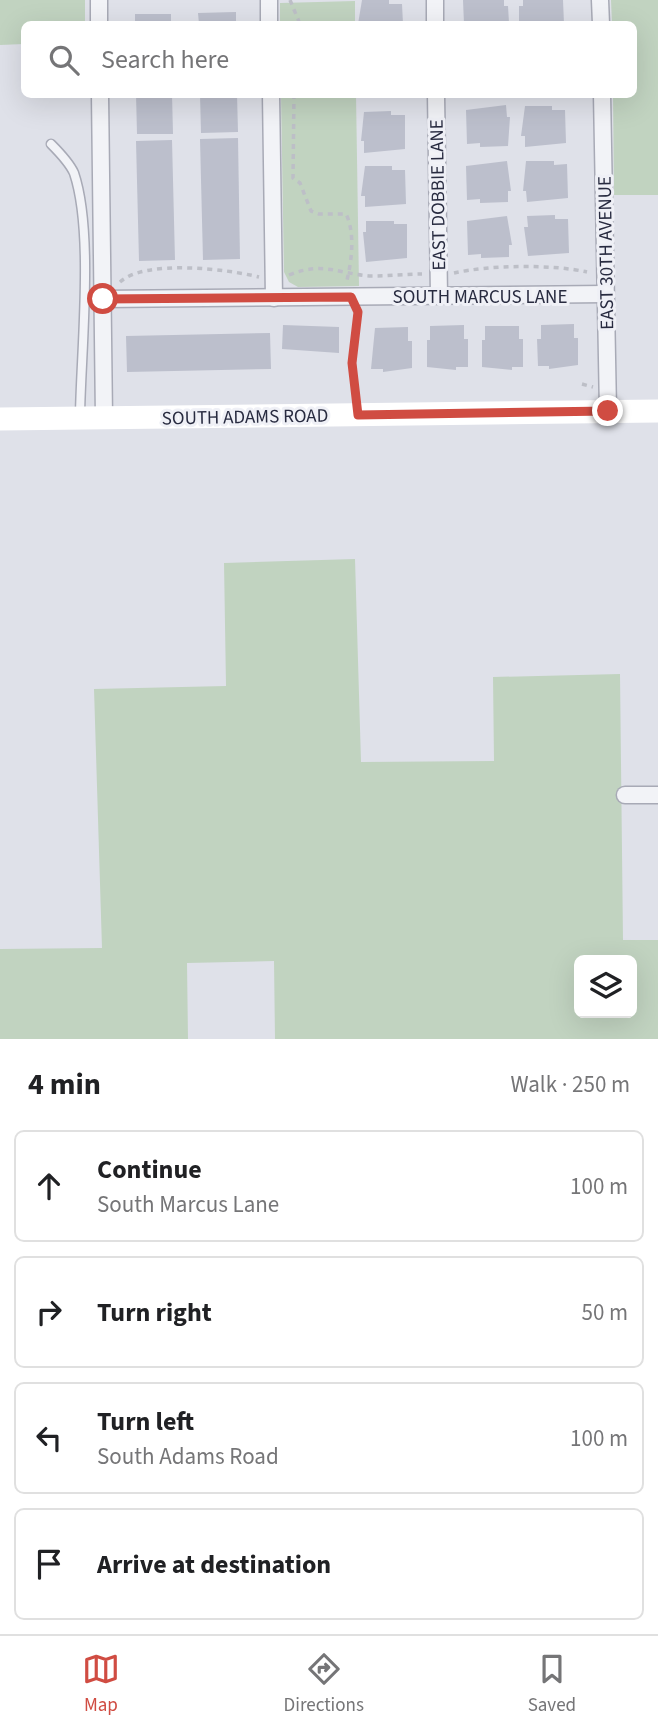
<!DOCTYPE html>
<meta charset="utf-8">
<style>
body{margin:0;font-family:"Source Sans 3",sans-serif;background:#f2f2f2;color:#202124}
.controls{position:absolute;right:21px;bottom:21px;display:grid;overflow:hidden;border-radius:10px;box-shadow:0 7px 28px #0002}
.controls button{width:63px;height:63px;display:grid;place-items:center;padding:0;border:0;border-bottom:2px solid #e0e0e0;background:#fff;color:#202124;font:35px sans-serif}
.stop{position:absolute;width:21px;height:21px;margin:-16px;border:5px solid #d04c42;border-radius:50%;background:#fff}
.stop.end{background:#d04c42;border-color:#fff;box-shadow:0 2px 7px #0008}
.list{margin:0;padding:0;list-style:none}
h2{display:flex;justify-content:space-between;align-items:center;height:91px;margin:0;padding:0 28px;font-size:30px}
h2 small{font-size:23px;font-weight:400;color:#757577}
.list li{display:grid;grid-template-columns:46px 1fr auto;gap:21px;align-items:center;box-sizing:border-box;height:112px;margin:0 14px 14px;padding:0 14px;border:2px solid #e0e0e0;border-radius:10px}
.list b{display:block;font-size:26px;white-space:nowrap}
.list p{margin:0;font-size:23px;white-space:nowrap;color:#757577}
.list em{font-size:23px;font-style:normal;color:#757577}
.icon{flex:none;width:38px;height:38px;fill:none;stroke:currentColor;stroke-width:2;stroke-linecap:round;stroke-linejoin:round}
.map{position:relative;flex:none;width:658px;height:1039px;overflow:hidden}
.search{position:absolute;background:#fff;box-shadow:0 7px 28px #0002;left:21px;right:21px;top:21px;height:77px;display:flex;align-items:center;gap:18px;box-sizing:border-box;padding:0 24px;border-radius:10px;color:#757577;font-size:26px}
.sheet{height:595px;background:#fff}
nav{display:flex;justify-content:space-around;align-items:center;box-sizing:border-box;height:98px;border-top:2px solid #e0e0e0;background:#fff;font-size:19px;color:#757577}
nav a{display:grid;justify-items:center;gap:4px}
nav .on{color:#d04c42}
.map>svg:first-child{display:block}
.green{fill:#c1d3c0;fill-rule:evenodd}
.building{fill:#bcbfcc}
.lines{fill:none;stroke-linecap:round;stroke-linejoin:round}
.lane-casing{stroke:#a8aab6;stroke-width:11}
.street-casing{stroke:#a8aab6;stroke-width:19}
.path{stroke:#bdbfc7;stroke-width:3.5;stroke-dasharray:5 5;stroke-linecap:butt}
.lane{stroke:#f2f3f7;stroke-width:8}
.street{stroke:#f2f3f7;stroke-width:16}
.secondary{stroke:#fff;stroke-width:23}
.route{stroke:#d04c42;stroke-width:9}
.labels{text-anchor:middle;stroke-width:6;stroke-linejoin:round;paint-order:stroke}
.street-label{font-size:19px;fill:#282b40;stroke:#eff0f6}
</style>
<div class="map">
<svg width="658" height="1039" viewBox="0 0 658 1039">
<rect width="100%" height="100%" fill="#dfe1e9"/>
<g class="green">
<path d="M0,0H85V24H24V44L0,45Z"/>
<path d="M611,0H658V195H614L613,95L634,94V24H612Z"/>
<path d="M355,1V24H280V3Z"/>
<path d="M281,95H356L359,286L298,287L289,282L284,272Z"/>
<path d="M355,559L361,762L494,761L493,677L620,674L623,940H658V1039H275L274,961L187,963L188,1039H0V949L102,948L94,689L226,686L224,563ZM579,960H632V1013H579Z"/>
</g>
<g class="building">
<path d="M362,0H389V4H402L403,24H358Z"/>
<path d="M463,0H504V6H508L509,23L464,24Z"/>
<path d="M523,0H563L564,24H519V6H523Z"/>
<path d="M236,12V24H199L198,13Z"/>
<rect x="135" y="14" width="36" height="10"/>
<path d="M136,94H172L173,134H137Z"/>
<path d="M200,94H237L238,132L201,133Z"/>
<path d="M506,105L507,117H510L508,146L480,147V143L467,144L466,110Z"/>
<path d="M525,106H552V110H565L566,143L525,147V136H521Z"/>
<path d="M391,111V115H405V149L364,153V141H361L364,112Z"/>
<path d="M238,138L240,259L203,260L200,139Z"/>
<path d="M172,140L175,260L139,261L136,141Z"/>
<path d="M507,161L511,191H508V202L480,203V199L467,200L466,166Z"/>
<path d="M526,161H554V165L567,164L568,198L527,202L526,191H523Z"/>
<path d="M365,166H392V170H405L406,204L365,207V196H361Z"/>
<path d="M555,215V219H568L569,253L528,256L524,227H528L527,216Z"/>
<path d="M507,216L512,245H509V257L481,258V254L468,255L467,221Z"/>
<path d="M366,221H394V224H407V258L366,262L363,232H366Z"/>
<path d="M574,324V338H578V365L549,369V366H538L537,339H541V325Z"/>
<path d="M283,325L339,327V353L282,349Z"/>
<path d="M464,325V339H468V367H456V370L427,367V340H430V326Z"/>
<path d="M485,326H519V339H523V367H512V370L482,367V340H485Z"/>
<path d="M408,327V341H412V368L383,372V369H371L375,328Z"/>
<path d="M270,333L271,369L127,372L126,336Z"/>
</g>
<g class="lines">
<defs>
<path id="lane" d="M51,144C59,152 69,162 74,173C94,232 81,350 80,415"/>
<g id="street">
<path d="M99,0V24"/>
<path d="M269,0V24"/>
<path d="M435,0V24"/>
<path d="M600,0L601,24"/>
<path d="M100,94L104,418"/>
<path d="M271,94L274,298"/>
<path d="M436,94L439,296"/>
<path d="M602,94L608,411"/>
<path d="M103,299L606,294"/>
<path d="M625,795H658"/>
</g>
</defs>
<use href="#lane" class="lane-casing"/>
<use href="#street" class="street-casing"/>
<g class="path">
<path d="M290,0L300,24"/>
<path d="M294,94L293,178L300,183L311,211L319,214H346C355,232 352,260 347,280"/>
<path d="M454,273C490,265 551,264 587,272"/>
<path d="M289,275C323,261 339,274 371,276C388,276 405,274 422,274"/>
<path d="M120,282C145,259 227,269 259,277"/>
<path d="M582,384L593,387"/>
<path d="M358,395L352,363L358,313"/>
</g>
<use href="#lane" class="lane"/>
<use href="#street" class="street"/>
<path class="secondary" d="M0,419L658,411"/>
</g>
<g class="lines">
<path class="route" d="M103,299L351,297L358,312L352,363L358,415L608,411"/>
</g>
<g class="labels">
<g class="street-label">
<text transform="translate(437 195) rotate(-91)" y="7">EAST DOBBIE LANE</text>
<text transform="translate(605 253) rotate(-91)" y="7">EAST 30TH AVENUE</text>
<text x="480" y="303">SOUTH MARCUS LANE</text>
<text transform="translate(245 416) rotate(-1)" y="7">SOUTH ADAMS ROAD</text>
</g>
</g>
</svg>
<div class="controls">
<button><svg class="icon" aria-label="layers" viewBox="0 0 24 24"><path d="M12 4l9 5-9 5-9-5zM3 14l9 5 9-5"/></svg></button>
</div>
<div class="stop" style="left:103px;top:299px"></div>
<div class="stop end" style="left:608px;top:411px"></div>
<div class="search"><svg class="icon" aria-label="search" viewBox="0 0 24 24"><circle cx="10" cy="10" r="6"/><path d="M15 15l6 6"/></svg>Search here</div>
</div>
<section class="sheet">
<h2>4 min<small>Walk · 250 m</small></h2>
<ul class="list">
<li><svg class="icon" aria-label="ahead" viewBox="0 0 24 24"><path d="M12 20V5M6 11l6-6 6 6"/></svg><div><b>Continue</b><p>South Marcus Lane</p></div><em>100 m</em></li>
<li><svg class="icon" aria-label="right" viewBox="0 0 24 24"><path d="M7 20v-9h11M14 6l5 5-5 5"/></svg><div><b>Turn right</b></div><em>50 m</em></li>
<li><svg class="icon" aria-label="left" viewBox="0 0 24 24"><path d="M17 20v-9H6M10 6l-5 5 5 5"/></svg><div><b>Turn left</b><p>South Adams Road</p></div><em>100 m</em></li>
<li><svg class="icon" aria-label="arrive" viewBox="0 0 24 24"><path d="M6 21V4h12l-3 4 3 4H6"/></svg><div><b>Arrive at destination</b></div></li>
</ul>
</section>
<nav>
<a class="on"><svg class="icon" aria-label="map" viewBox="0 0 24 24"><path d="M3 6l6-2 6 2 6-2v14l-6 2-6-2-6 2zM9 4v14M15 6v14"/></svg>Map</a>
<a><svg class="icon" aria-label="directions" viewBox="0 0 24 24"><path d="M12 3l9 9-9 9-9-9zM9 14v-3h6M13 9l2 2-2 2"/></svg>Directions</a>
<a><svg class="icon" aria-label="saved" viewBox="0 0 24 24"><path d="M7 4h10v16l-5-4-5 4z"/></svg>Saved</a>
</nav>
